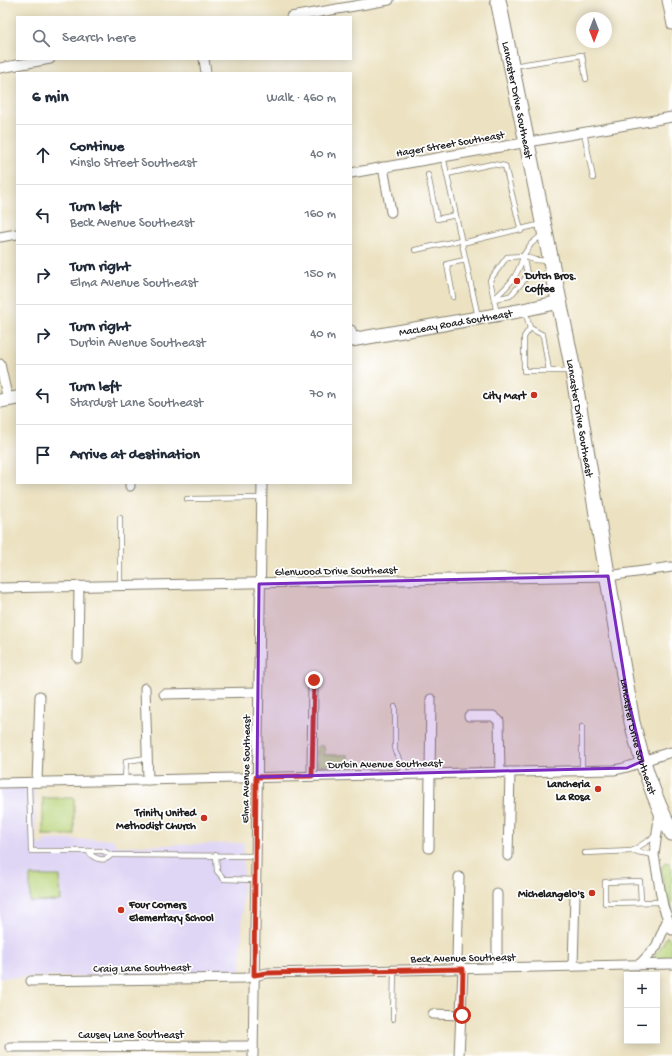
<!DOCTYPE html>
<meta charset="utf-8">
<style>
body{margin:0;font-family:"Gochi Hand",sans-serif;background:#f2f2f3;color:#1f2937}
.controls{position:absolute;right:12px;bottom:12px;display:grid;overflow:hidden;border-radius:0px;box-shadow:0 2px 10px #0003}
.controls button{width:36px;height:36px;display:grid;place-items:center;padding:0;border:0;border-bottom:1px solid #e0e1e3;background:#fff;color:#1f2937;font:20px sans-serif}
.compass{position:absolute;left:576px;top:12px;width:36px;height:36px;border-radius:50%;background:#fff;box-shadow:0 2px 10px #0003;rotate:180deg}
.stop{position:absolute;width:12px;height:12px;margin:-9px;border:3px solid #c8321e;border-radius:50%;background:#fff}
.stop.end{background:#c8321e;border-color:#fff;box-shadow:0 1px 4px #0008}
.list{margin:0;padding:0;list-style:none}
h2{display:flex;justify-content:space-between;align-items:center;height:52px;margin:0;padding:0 16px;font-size:17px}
h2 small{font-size:13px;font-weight:400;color:#747a83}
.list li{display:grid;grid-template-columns:26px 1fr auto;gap:12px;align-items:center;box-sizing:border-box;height:60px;padding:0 16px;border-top:1px solid #e0e1e3}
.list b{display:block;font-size:15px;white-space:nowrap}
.list p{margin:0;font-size:13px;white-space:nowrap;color:#747a83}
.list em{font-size:13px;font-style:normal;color:#747a83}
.icon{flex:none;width:22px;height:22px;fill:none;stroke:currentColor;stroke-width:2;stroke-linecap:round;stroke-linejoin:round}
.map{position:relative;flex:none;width:672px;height:1056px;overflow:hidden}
.search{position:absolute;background:#fff;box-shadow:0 2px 10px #0003;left:16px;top:16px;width:336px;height:44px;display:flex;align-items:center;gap:10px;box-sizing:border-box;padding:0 14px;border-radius:0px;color:#747a83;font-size:15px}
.panel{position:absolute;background:#fff;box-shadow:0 2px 10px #0003;left:16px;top:72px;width:336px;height:412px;border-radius:0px}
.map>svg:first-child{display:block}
.built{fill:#dfd5f5}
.green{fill:#b8d379;stroke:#6a784a}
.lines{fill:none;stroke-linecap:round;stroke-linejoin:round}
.lane-casing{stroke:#847f6e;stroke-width:6}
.street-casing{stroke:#847f6e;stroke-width:11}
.secondary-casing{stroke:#847f6e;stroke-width:15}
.primary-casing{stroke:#847f6e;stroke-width:17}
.lane{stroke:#fff;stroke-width:4.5}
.street{stroke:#fff;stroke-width:9}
.secondary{stroke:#fff;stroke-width:13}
.primary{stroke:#fff;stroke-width:15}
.route{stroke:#c8321e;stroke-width:5}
.marked{fill:#7b2cbf;fill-opacity:0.2;stroke:#7b2cbf;stroke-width:3;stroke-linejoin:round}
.poi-dot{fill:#c8321e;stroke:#fff;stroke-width:1.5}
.labels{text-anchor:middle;stroke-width:3.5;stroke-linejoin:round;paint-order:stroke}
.street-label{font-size:11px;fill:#1c1c1c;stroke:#fff}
.poi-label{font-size:11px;font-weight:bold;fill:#1c1c1c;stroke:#fff;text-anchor:end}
</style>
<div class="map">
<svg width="672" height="1056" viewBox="0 0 672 1056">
<rect width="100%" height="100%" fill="#fff"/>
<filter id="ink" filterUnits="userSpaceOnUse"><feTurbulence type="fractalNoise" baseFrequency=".025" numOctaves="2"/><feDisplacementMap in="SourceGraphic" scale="8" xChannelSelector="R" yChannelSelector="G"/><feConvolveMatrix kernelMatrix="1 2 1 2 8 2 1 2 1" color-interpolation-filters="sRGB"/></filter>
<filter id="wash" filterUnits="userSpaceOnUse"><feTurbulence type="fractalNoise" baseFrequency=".012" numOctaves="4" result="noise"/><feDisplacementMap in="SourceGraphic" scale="16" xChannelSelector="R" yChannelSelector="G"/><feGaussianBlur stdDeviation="0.9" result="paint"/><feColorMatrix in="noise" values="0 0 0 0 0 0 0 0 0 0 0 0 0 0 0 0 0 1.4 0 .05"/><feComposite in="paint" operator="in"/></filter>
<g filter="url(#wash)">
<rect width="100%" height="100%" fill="#ece2c1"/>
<path class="built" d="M35,787L36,841L42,846L44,840L113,839L117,846L244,843L241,973L0,978V788Z"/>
<g class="green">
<path d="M319,746H324V755H348V765L317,766V748Z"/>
<rect x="43" y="798" width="31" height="37"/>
<path d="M665,862L669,863L672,868V915L666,898L661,869Z"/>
<path d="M30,876H60L61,901L30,902Z"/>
<path d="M667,936L672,942V959L650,960L660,949Z"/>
</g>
</g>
<g filter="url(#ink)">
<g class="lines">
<defs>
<g id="lane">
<path d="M513,66L582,55L586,79"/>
<path d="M584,132L593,178"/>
<path d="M443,156L478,317"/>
<path d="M447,174L492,164L505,166L521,231"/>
<path d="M428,175L437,219L456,215"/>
<path d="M462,243L542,224"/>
<path d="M415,250L461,240"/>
<path d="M523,256L535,260L549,261"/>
<path d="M453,297L447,264L465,260"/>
<path d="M495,298C510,284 517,277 523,257"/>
<path d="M494,299L510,296L525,279L527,273L523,256"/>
<path d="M525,311L530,328L524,337V371H572"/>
<path d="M497,314L490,280L507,257L523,256L531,244L543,234"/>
<path d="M530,328L543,335L549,371"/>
<path d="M187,499L261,498"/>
<path d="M120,518V585"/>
<path d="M395,707V751L406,774"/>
<path d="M582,727V771"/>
<path d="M125,780L126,761L147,758"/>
<path d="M29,783L31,851H103L111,855L256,856"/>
<path d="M88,851C93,859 105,863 111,855"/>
<path d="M585,853L632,851"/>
<path d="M216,855L217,871L224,879L256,880"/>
<path d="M654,855L632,851L657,835"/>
<path d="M641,902L640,881L605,882V903L662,902"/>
<path d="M393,1019L394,970"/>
</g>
<g id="street">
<path d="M667,0L672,25"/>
<path d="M291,17L389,0"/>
<path d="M204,59L206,73"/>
<path d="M0,68L50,59"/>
<path d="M383,167L391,212"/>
<path d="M351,173L672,117"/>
<path d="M0,237L17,234"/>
<path d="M351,330L353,340"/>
<path d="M0,364L8,400"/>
<path d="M130,486V483"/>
<path d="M0,588L608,576L672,567"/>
<path d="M78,658L79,586"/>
<path d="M145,688L148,780"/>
<path d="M164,694L257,692"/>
<path d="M469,716H493L499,721L500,773"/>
<path d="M312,776L313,680"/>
<path d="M37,782L40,696"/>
<path d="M0,783L614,770C635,767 652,756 672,752"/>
<path d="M660,811L654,855L663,906L672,930"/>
<path d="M429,848L431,699"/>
<path d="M508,856L510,772"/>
<path d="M497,894V968"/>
<path d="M639,965L656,947L667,921"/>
<path d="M573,966L575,894"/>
<path d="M31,981L245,978L267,973L672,964"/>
<path d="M433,1014L462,1015"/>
<path d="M10,1047L253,1046"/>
<path d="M253,1056L262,483"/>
<path d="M459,1056L463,969L457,960L459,877"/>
</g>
<g id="secondary">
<path id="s1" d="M351,340L518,311L560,302"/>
<path d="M0,401L17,398"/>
</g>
<g id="primary">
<path id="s2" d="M498,0L571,360L632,722C642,761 653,798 672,833"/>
</g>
</defs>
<use href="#lane" class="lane-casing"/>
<use href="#street" class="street-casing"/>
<use href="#secondary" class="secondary-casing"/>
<use href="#primary" class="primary-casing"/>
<use href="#lane" class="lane"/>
<use href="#street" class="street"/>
<use href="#secondary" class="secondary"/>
<use href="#primary" class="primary"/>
</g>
</g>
<g class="lines" filter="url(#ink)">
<path class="route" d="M314,680L312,776L256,777L254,975L267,973L463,969L462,1015"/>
</g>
<path class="marked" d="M608,576L627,694L643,761L627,768L257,777L259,584Z"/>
<g class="poi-dot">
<circle cx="517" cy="281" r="4"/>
<circle cx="534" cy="395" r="4"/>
<circle cx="598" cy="789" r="4"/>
<circle cx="204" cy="818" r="4"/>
<circle cx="592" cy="893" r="4"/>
<circle cx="121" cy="910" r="4"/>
</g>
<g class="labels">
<g class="street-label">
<text dy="4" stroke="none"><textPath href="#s2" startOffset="102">Lancaster Drive Southeast</textPath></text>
<text transform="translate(450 143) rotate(-10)" y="4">Hager Street Southeast</text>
<text dy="4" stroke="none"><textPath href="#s1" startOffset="106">MacLeay Road Southeast</textPath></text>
<text dy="4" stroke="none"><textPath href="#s2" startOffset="426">Lancaster Drive Southeast</textPath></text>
<text transform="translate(336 570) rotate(-1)" y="4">Glenwood Drive Southeast</text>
<text dy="4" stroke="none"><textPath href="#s2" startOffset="750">Lancaster Drive Southeast</textPath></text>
<text transform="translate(385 763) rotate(-1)" y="4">Durbin Avenue Southeast</text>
<text transform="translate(245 769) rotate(-89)" y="4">Elma Avenue Southeast</text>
<text transform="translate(463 957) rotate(-1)" y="4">Beck Avenue Southeast</text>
<text transform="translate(142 967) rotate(-1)" y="4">Craig Lane Southeast</text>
<text x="131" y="1038">Causey Lane Southeast</text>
</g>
<g class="poi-label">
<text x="525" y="279" text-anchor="start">Dutch Bros.<tspan x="525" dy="13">Coffee</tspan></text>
<text x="526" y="399">City Mart</text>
<text x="590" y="787">Lancheria<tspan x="590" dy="13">La Rosa</tspan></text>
<text x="196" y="816">Trinity United<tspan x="196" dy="13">Methodist Church</tspan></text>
<text x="584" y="897">Michelangelo's</text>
<text x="129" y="908" text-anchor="start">Four Corners<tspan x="129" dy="13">Elementary School</tspan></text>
</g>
</g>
</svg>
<div class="controls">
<button>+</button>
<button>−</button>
</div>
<svg class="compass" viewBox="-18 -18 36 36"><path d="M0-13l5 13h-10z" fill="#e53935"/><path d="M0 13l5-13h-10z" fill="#747a83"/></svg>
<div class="stop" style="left:462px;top:1015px"></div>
<div class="stop end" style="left:314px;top:680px"></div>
<div class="search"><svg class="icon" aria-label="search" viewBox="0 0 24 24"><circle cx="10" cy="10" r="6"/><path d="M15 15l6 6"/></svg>Search here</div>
<section class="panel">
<h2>6 min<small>Walk · 460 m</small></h2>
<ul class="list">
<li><svg class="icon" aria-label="ahead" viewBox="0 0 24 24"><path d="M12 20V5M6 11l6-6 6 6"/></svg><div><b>Continue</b><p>Kinslo Street Southeast</p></div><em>40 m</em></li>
<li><svg class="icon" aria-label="left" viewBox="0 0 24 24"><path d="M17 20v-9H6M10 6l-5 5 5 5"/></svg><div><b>Turn left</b><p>Beck Avenue Southeast</p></div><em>160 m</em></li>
<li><svg class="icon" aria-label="right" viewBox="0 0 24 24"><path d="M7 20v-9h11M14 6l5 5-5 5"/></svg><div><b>Turn right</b><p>Elma Avenue Southeast</p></div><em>150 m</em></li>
<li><svg class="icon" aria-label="right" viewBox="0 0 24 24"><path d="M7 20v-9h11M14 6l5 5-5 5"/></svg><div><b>Turn right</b><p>Durbin Avenue Southeast</p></div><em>40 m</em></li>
<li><svg class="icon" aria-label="left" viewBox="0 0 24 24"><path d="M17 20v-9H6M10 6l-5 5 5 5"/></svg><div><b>Turn left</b><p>Stardust Lane Southeast</p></div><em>70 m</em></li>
<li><svg class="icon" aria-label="arrive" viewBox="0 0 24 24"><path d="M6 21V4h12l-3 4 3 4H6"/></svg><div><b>Arrive at destination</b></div></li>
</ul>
</section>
</div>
